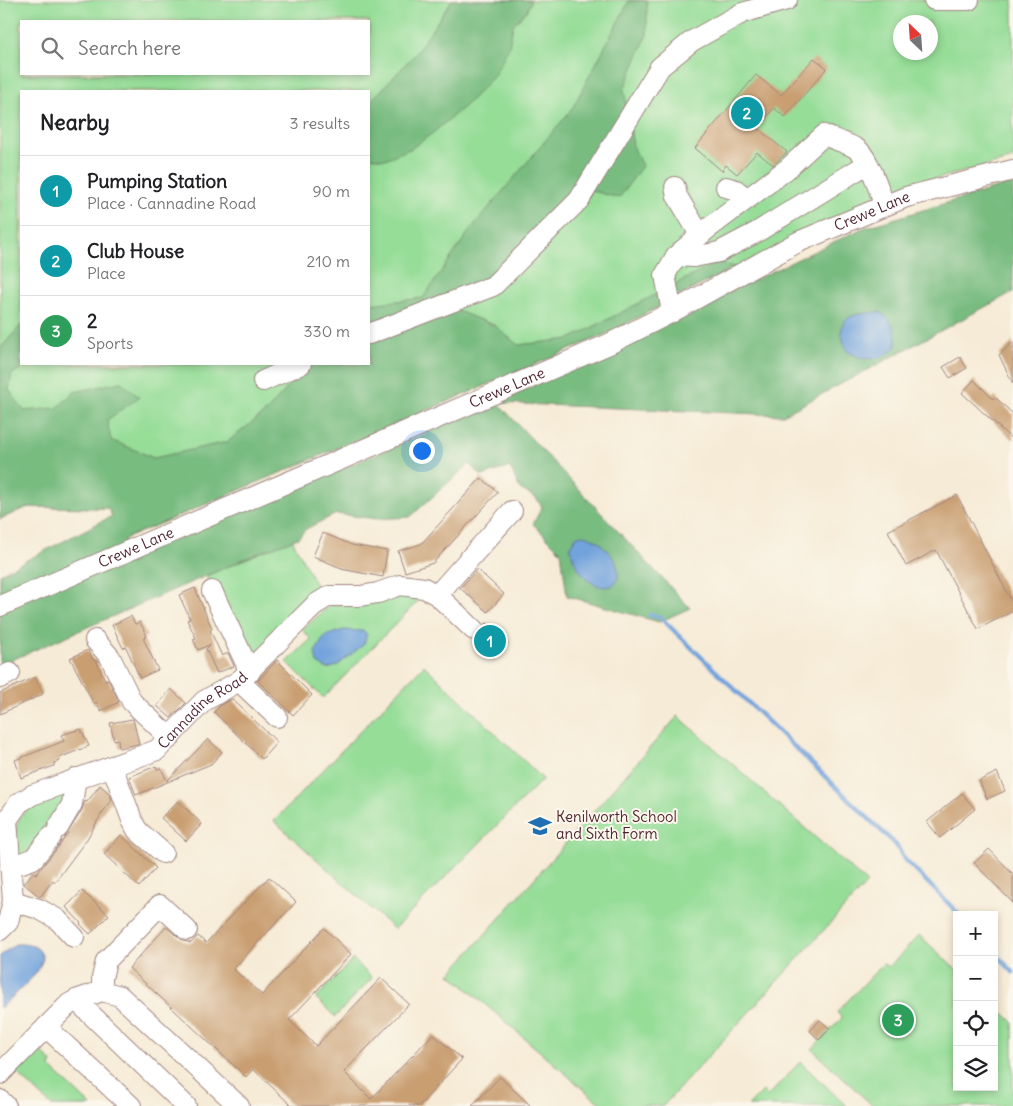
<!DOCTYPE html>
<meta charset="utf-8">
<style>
body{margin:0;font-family:Delius,sans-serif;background:#f2f2f2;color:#202124}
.controls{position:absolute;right:15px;bottom:15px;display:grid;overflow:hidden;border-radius:0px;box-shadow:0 2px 8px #0003}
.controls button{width:45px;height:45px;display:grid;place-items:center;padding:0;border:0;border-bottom:1px solid #e0e0e0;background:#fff;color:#202124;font:25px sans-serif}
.compass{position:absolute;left:893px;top:15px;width:45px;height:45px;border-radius:50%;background:#fff;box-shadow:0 2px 8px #0003;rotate:335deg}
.you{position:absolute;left:421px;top:450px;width:18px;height:18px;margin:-12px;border:4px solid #fff;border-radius:50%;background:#1a73e8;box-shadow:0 0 0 8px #1a73e833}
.badge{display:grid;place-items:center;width:32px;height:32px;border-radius:50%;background:#7c3aed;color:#fff;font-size:16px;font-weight:700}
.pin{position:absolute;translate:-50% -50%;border:2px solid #fff;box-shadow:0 1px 5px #0006}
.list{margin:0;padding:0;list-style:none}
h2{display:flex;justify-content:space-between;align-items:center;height:65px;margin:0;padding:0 20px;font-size:21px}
h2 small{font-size:16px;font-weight:400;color:#757577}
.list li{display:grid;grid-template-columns:32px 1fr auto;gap:15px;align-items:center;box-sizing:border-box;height:70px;padding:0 20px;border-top:1px solid #e0e0e0}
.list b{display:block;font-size:19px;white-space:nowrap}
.list p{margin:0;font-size:16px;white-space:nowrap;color:#757577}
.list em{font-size:16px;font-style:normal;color:#757577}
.icon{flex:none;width:28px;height:28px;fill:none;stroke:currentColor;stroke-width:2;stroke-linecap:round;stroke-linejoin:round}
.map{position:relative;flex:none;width:1013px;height:1106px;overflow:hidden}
.search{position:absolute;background:#fff;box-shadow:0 2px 8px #0003;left:20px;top:20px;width:350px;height:55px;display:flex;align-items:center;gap:12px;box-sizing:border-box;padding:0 18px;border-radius:0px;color:#757577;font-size:19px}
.panel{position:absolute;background:#fff;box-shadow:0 2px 8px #0003;left:20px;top:90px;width:350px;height:275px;border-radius:0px}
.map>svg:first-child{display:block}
.green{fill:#96dd98;stroke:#707e62;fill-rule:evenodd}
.forest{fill:#78bc80;stroke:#616e56}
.water{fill:#72a3dc;stroke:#5e6184}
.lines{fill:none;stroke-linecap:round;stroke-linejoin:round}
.stream{stroke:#72a3dc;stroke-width:4.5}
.building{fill:#c99f72}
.minor-casing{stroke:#a08580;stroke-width:22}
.minor{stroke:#fff;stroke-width:20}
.labels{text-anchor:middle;stroke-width:4;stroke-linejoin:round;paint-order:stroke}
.street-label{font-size:15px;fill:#4a1f2b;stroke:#fbf7ec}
.poi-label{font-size:15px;fill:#4a1f2b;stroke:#fbf7ec;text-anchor:start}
</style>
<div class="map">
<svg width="1013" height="1106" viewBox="0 0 1013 1106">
<rect width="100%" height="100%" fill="#fbf7ec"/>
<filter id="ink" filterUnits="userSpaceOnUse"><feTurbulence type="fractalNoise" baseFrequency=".02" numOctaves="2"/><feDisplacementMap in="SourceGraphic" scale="10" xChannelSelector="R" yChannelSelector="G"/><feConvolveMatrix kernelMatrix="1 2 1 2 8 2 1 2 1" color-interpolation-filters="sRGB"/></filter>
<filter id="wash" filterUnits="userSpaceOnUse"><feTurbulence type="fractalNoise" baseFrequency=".0096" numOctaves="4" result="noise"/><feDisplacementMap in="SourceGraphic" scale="20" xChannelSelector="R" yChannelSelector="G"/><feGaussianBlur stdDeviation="1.12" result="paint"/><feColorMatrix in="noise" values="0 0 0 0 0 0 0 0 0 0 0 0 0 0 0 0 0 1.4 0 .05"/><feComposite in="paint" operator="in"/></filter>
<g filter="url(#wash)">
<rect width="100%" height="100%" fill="#f6ebd6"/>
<g class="green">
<path d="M0,0H1013V159L927,181L874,200L722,274L604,335L124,539L108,508L28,507L0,519ZM21,21H369V74H21ZM900,22H930V52H900ZM21,91H369V364H21Z"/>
<path d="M292,539L320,593L245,663L206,576Z"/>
<path d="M398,595L416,597L418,601L323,698L287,662L311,639L302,630L329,606Z"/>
<path d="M424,665L543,779L394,929L274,821Z"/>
<path d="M678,716L867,883L663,1106H603L450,974Z"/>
<path d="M66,790C63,822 38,841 17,861C16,851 14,840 16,830C19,805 47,798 66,790Z"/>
<path d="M919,935L957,970V1087H994V1004L1013,1022V1106H873L812,1049L842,1018L837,1012L883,964L889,967Z"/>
<path d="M353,959L372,978L335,1017L316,998Z"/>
<path d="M38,1049L52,1062L50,1067L91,1106H52L16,1072Z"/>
<path d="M800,1062L847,1106H748L763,1091L768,1096Z"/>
</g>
<g class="forest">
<path d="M452,0H531L527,10L513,25L509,47L494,76L468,103L434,132L412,148L385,159L369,157V103L416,53Z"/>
<path d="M629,1H647V35L624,89L633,146L642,166L619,198L581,188L455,310L494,325L518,345L570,339L718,262L735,267L604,335L124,539L129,550L294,489L497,403L863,228L1013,183V292L783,415L498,403L690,608L659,622L567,596L561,552L533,524L542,507L536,498L520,489L510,467L482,476L469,464L410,517L378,519L336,514L306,529L298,538L261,552L0,665V574L112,516L108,508L28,507L0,519V349L21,325V364H29L12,374L9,390L24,411L57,408L74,392L121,382L139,397L107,420L111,440L154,458L227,442L267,411L308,364H369V304L423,298L470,230L572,109Z"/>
</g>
<g class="water">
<path d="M880,312C894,321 897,332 896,347C880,362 865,362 847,351C832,316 850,314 880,312Z"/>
<path d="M582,535C598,536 621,560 618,576C618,580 615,583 612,586C590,592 574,567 570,547L576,537Z"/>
<path d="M343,630L363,631L367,634L364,644L337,666L327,669L317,663L315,652L325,636Z"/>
<path d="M15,944C28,944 40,944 43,959C36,979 15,994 0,1008V956Z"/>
</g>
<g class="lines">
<g class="stream">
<path d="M650,615L660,617L664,621L896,845L905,860L960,915"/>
<path d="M994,952L1013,972"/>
</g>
</g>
<g id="blocks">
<g class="building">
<path d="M814,58L827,68L785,117L774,108L757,128L787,152L773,165L757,152L737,174L726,165L722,171L695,148L756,75L781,95Z"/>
<path d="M1013,342V384L999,355Z"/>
<path d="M960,357L967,368L950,378L943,367Z"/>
<path d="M974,380L993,399L995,397L1013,414V440L962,393Z"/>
<path d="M481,478L498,492L433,563L405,572L398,551L421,544Z"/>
<path d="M957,495L1013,604V611L978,629L936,550L906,566L888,531Z"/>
<path d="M323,533L352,545L387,551L383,577L341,569V568L313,556Z"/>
<path d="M477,569L504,594L488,612L460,588Z"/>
<path d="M195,588L212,629L210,630L222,656L228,653L234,666L217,673L206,649L211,644L198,650L193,639L196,638L187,620L190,619L179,595Z"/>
<path d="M131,616L135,624L140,622L147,636L143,638L158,670L140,678L126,647L123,648L112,625Z"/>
<path d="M487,623L508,643L493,658L475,642L483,638L486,632L485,625Z"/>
<path d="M88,650L93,660H96L105,680L108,679L119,702L101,711L96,702L94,704L70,658Z"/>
<path d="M277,660L312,695L293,715L258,681Z"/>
<path d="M35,677L43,694L0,714V693Z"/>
<path d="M171,689L186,703L171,718L157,706Z"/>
<path d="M232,699L277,742L262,759L214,712L221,705Z"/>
<path d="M133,719L139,744L119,748L118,739L114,740L110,723Z"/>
<path d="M81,729L89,746L59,758L60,761L54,763V766L21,778L15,760L64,741L61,735Z"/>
<path d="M208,739L222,752L211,764L136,795L129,777L156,766L157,769L161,768L167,781Z"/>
<path d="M997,772L1005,791L987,799L979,781Z"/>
<path d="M100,785L109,793L112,800L102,813L87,839L55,882L53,880L40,897L24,884L33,872L36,874L60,845L82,810L85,801L87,802Z"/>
<path d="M962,793L975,809L940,838L927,822Z"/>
<path d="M178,801L202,824L186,841L161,818Z"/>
<path d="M121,835L156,868L139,887L104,854Z"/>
<path d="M989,849L1013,874V903L974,863Z"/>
<path d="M269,877L296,902L233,969L262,995L324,928L351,954L289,1020L316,1046L381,978L409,1004L344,1072L371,1099L433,1034L462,1059L419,1106H292L253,1069L246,1077L129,968L166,927L184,941L191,943L198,936L206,943Z"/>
<path d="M82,891L109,915L90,934L80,924L81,923L66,907Z"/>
<path d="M820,1020L830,1029L819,1040L810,1031Z"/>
<path d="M500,1077L531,1106H472Z"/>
</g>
</g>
</g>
<g filter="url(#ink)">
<use href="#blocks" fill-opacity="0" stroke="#a08580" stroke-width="1"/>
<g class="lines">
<defs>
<g id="minor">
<path d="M934,0H969"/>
<path d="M675,187L677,196L700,235"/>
<path d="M726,187L736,190L747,199"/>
<path d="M676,256L694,257L719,252L757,232L867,164"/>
<path d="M672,312L665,275L676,256L706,230L787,169L824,135C835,140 847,143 857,149C869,157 880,192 884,205"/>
<path d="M369,334L493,286L579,200L660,67L692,41L742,13L787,0"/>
<path d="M263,381L301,364"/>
<path d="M212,591L250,672"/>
<path d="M437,595L512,511"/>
<path id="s1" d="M0,606L609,344L672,312L798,242L906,197L1013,170"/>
<path d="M95,640L110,657L132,702L170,738"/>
<path d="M0,678L10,673"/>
<path d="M239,681L277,717"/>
<path d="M112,766L132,820L137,830L163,853"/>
<path d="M58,828L72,804L76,778"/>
<path d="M10,867L33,859L51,837"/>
<path d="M13,901L39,909L57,919L74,937"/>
<path id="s2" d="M0,930L8,922L13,901L7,820L19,803L32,795L157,750L204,701L239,681L316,604L329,596H360L378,593L400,585L424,588L437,595L474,630"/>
<path d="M102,991V978L106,961L160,905L187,930"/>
<path d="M76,1000L186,1106"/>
<path d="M46,1027L131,1106"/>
<path d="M0,1074L69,1004L76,1000L102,991L120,996L239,1106"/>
<path d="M0,1100L6,1106"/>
</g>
</defs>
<use href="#minor" class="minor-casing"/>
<use href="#minor" class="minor"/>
</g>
</g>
<defs>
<symbol id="school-bare" viewBox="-9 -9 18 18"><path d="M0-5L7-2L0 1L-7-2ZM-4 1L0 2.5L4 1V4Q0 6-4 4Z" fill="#1f6fb2" stroke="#fbf7ec" stroke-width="2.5" paint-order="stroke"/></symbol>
</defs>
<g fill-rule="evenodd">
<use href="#school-bare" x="524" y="810" width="32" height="32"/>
</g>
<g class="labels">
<g class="street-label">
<text dy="5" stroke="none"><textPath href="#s1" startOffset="958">Crewe Lane</textPath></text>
<text dy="5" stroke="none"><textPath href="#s1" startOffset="552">Crewe Lane</textPath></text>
<text dy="5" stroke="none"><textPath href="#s1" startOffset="148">Crewe Lane</textPath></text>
<text dy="5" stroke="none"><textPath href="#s2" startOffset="344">Cannadine Road</textPath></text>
</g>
<g class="poi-label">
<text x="556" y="822">Kenilworth School<tspan x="556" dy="17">and Sixth Form</tspan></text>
</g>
</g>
</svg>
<div class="controls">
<button>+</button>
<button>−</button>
<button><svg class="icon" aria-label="locate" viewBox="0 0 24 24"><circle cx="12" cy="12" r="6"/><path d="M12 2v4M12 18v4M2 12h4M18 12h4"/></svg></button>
<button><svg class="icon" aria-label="layers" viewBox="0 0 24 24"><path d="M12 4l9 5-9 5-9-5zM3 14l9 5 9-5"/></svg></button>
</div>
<svg class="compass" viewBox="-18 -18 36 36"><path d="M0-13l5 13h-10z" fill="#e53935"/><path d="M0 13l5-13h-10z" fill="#757577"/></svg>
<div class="you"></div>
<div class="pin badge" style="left:490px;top:641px;background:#0f9aa8">1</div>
<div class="pin badge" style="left:747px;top:113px;background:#0f9aa8">2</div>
<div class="pin badge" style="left:898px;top:1020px;background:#2e9e5b">3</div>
<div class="search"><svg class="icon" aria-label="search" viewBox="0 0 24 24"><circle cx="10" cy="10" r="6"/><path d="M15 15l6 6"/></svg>Search here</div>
<section class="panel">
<h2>Nearby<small>3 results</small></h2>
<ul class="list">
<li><span class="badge" style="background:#0f9aa8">1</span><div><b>Pumping Station</b><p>Place · Cannadine Road</p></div><em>90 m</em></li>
<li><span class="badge" style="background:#0f9aa8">2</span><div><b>Club House</b><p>Place</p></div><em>210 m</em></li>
<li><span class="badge" style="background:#2e9e5b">3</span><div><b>2</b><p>Sports</p></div><em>330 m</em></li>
</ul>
</section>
</div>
